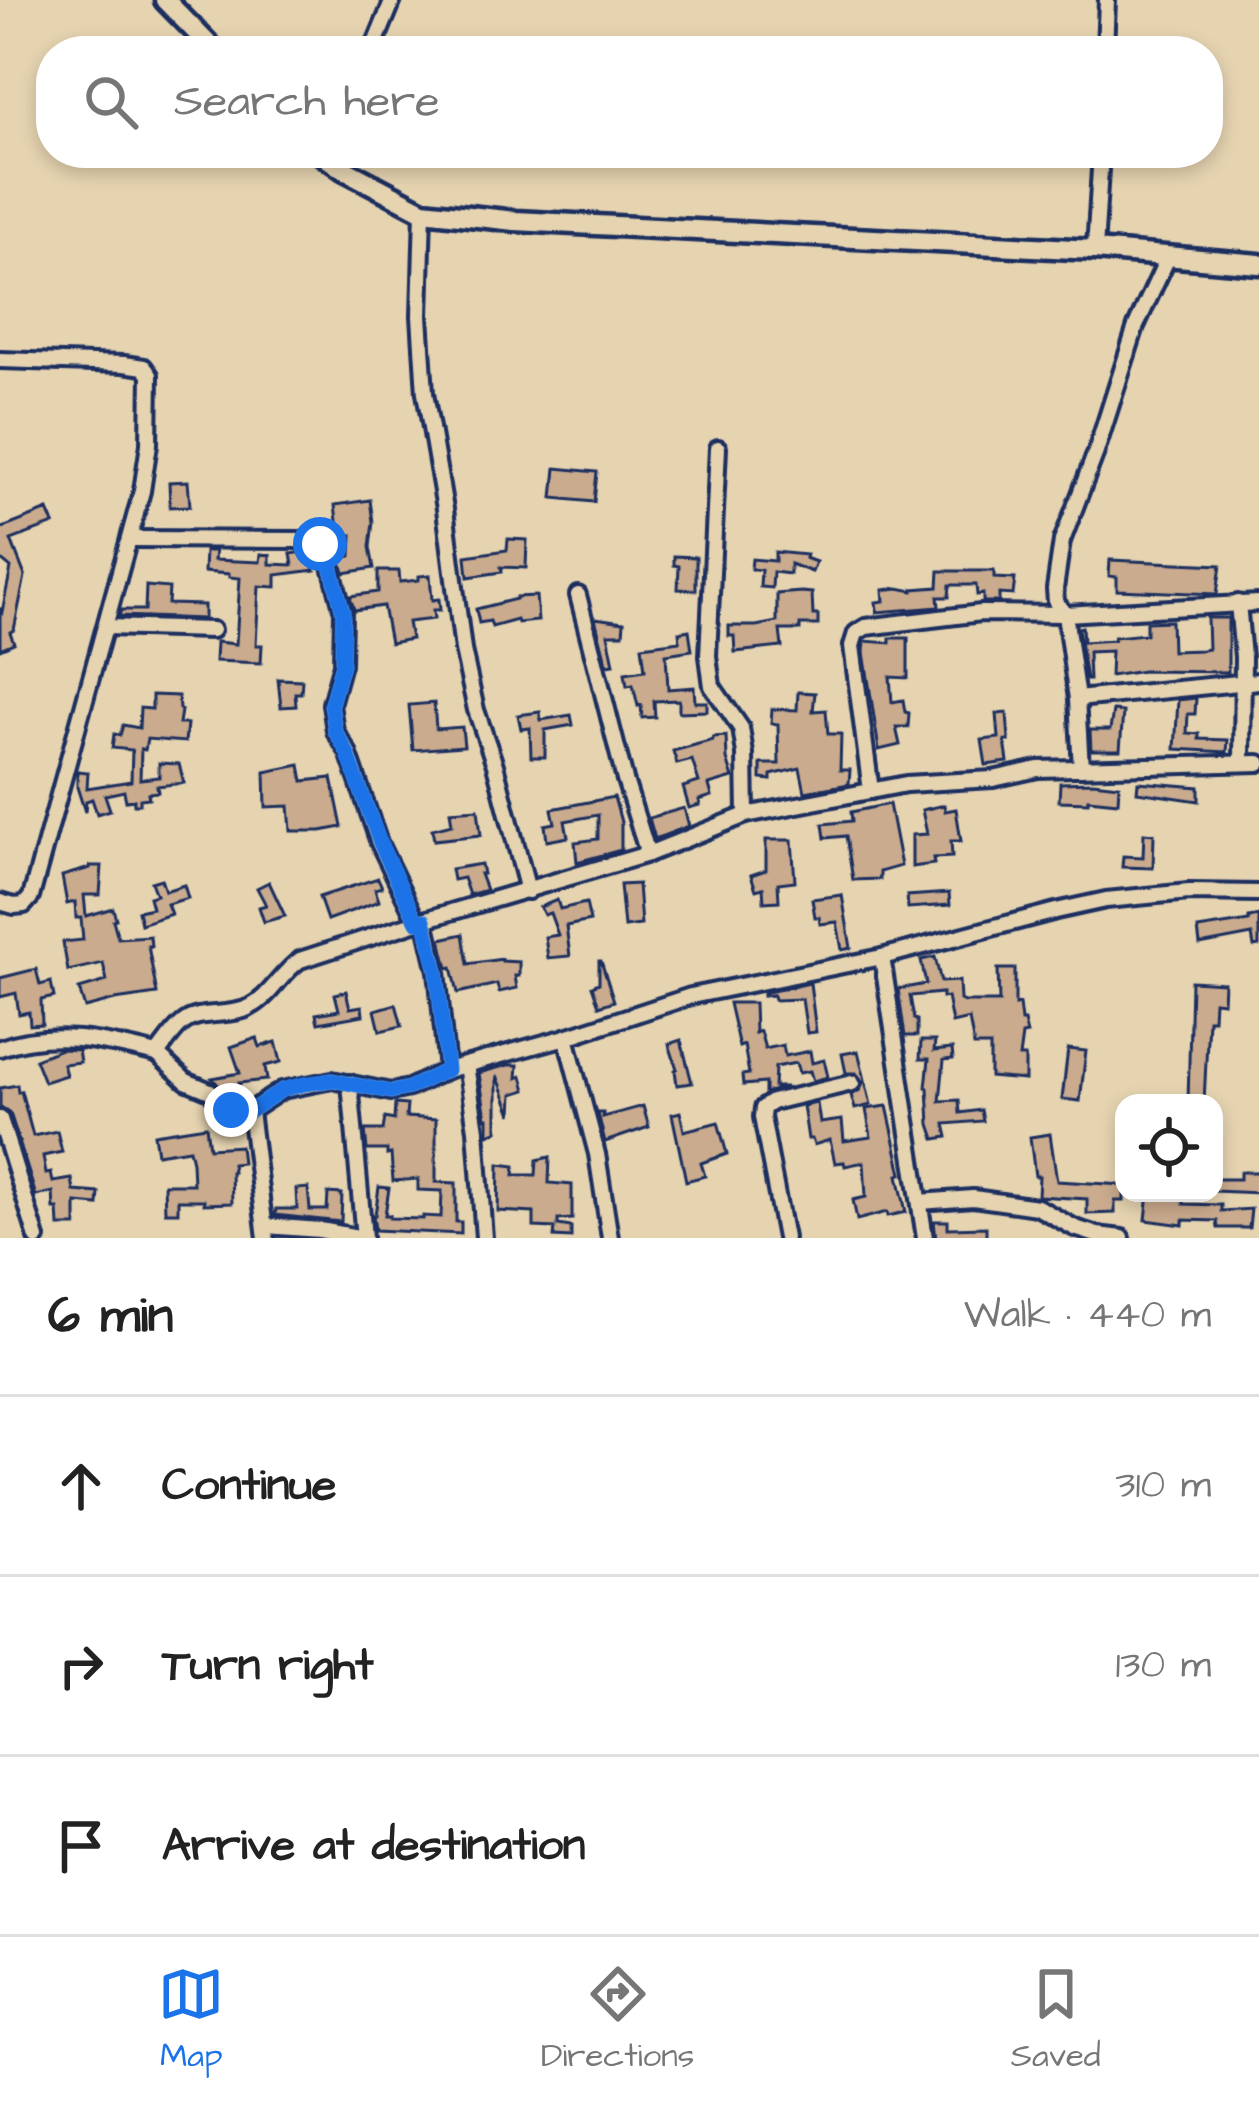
<!DOCTYPE html>
<meta charset="utf-8">
<style>
body{margin:0;font-family:"Architects Daughter",sans-serif;background:#f6f6f6;color:#222}
.controls{position:absolute;right:36px;bottom:36px;display:grid;overflow:hidden;border-radius:24px;box-shadow:0 6px 18px #0003}
.controls button{width:108px;height:108px;display:grid;place-items:center;padding:0;border:0;border-bottom:3px solid #e0e0e0;background:#fff;color:#222;font:60px sans-serif}
.stop{position:absolute;width:36px;height:36px;margin:-27px;border:9px solid #1a73e8;border-radius:50%;background:#fff}
.stop.end{background:#1a73e8;border-color:#fff;box-shadow:0 3px 12px #0008}
.list{margin:0;padding:0;list-style:none}
h2{display:flex;justify-content:space-between;align-items:center;height:156px;margin:0;padding:0 48px;font-size:51px}
h2 small{font-size:39px;font-weight:400;color:#767676}
.list li{display:grid;grid-template-columns:78px 1fr auto;gap:36px;align-items:center;box-sizing:border-box;height:180px;padding:0 48px;border-top:3px solid #e0e0e0}
.list b{display:block;font-size:45px;white-space:nowrap}
.list em{font-size:39px;font-style:normal;color:#767676}
.icon{flex:none;width:66px;height:66px;fill:none;stroke:currentColor;stroke-width:2;stroke-linecap:round;stroke-linejoin:round}
.map{position:relative;flex:none;width:1259px;height:1238px;overflow:hidden}
.search{position:absolute;background:#fff;box-shadow:0 6px 18px #0003;left:36px;right:36px;top:36px;height:132px;display:flex;align-items:center;gap:30px;box-sizing:border-box;padding:0 42px;border-radius:48px;color:#767676;font-size:45px}
.sheet{height:696px;background:#fff}
nav{display:flex;justify-content:space-around;align-items:center;box-sizing:border-box;height:168px;border-top:3px solid #e0e0e0;background:#fff;font-size:33px;color:#767676}
nav a{display:grid;justify-items:center;gap:6px}
nav .on{color:#1a73e8}
.map>svg:first-child{display:block}
.building{fill:#caab8e;stroke:#1b2f5e;stroke-width:3}
.lines{fill:none;stroke-linecap:round;stroke-linejoin:round}
.minor-casing{stroke:#1b2f5e;stroke-width:22}
.tertiary-casing{stroke:#1b2f5e;stroke-width:27}
.minor{stroke:#e6d4b1;stroke-width:14}
.tertiary{stroke:#e6d4b1;stroke-width:18}
.route{stroke:#1a73e8;stroke-width:15}
</style>
<div class="map">
<svg width="1259" height="1238" viewBox="0 0 1259 1238">
<rect width="100%" height="100%" fill="#e6d4b1"/>
<filter id="ink" filterUnits="userSpaceOnUse"><feTurbulence type="fractalNoise" baseFrequency=".00833" numOctaves="2"/><feDisplacementMap in="SourceGraphic" scale="24" xChannelSelector="R" yChannelSelector="G"/><feConvolveMatrix kernelMatrix="1 2 1 2 8 2 1 2 1" color-interpolation-filters="sRGB"/></filter>
<g filter="url(#ink)">
<g class="building">
<path d="M556,468L597,472L594,502L553,498Z"/>
<path d="M188,481L190,506L170,507L169,482Z"/>
<path d="M370,500L373,522L370,547L374,568L344,573L340,558L351,556L352,535L339,537L335,505Z"/>
<path d="M48,510L54,524L11,540L25,576L14,630L10,632L14,643L0,649V608L2,612L11,568L0,559V529Z"/>
<path d="M508,539L527,540L526,568L501,567L502,572L468,577L466,556L507,550Z"/>
<path d="M205,551H215L214,560L260,562L261,554L270,555V564L293,565L291,554L304,552L313,554L316,558L317,563L311,564L315,570L276,575V587L259,586L256,645H262L261,663L215,661L216,642L236,644L240,578L229,577V574L204,572Z"/>
<path d="M775,552L806,555L805,558L816,562L812,572L790,564V574L773,572L772,588L760,587L761,570L751,569L752,559L775,561Z"/>
<path d="M674,556L696,557V590L678,589L679,566L674,565Z"/>
<path d="M1110,560L1221,565L1217,594L1117,590V577L1109,576Z"/>
<path d="M378,571H399L400,582L419,580V576L430,575L432,600L439,599L440,610H433L434,619L408,622L411,639L390,643L383,606L354,610L350,596L378,592Z"/>
<path d="M939,571H994V578L1015,579L1013,595L999,594V602H983V594L977,595L976,585H950L949,597H938L939,607L877,612L876,602L884,601L883,590L898,588L913,591V589L938,587Z"/>
<path d="M146,586L169,588L168,604L204,605V619L119,616L121,610H145Z"/>
<path d="M801,592L812,593L813,615H818V625H800V630H780L782,647L735,652L734,636H729V626H756L777,622V594Z"/>
<path d="M536,596L538,621L518,623L517,620L492,627L490,621L479,623L476,609L516,599V597Z"/>
<path d="M595,618L624,622L623,634H608L614,664L607,665Z"/>
<path d="M1207,618H1228V672L1143,671L1110,676L1111,651L1088,652L1089,680H1086L1078,628L1082,627L1083,642L1114,640V637L1146,634V622L1171,621L1172,651L1202,650L1208,649Z"/>
<path d="M689,630L692,650L666,654L668,689L694,687L695,702H707V711L679,712V700L654,701L655,717L642,718L641,705L638,706L633,685L627,686L625,673L645,670L642,646L680,641L679,632Z"/>
<path d="M890,638H908V678L890,677L892,702L903,700L905,712L909,713L908,727H896L900,745L879,750L864,652L865,641L890,643Z"/>
<path d="M278,679L302,680L301,693H295L296,706L281,707Z"/>
<path d="M798,692L815,693L813,711L826,710L828,734H841L840,770H850L849,784L805,792L800,768L771,775V780L761,779V764H779L778,724L771,723L772,709L797,710Z"/>
<path d="M152,695L178,696L179,709L181,710L179,724H187L185,742L147,739L145,750L141,749L140,779L159,777V763L179,764L184,783L157,786L158,792L148,793L149,798L140,799V804H134V800L126,801L124,791L105,795L110,810L97,814L92,799L86,801L85,812L77,787V771L88,772L87,788L131,781L132,750L112,748L114,734L120,735L123,725L139,728L140,708L152,709Z"/>
<path d="M1196,698L1195,714H1188L1187,733L1199,734V739L1228,740L1227,752L1175,749L1178,700Z"/>
<path d="M434,703L436,729L462,727L464,746L413,750L409,705Z"/>
<path d="M1113,711L1123,712L1120,750H1091L1090,730H1110Z"/>
<path d="M540,712L541,720L571,715L573,725L545,730V757H531L530,728L521,729L518,715Z"/>
<path d="M1007,713L1009,741H1005L1008,762L986,765L982,740L999,738L997,714Z"/>
<path d="M726,736L727,759L733,778L709,785L712,796L699,800L700,805L689,808L683,787L699,782L692,760L677,764L673,751L713,740V737Z"/>
<path d="M300,765L303,781L332,778L342,827L321,831H291L289,806L266,807L265,772Z"/>
<path d="M1093,782L1119,785L1118,802L1088,799V802L1059,801L1060,783Z"/>
<path d="M1138,782L1199,787V801L1137,792Z"/>
<path d="M614,797L621,822V850L577,862L575,842L598,839V815L565,821L568,837L547,841L545,825L555,823L552,809Z"/>
<path d="M889,804L901,866L880,872V879L853,880L846,836L825,838L823,824L852,821L851,812Z"/>
<path d="M944,805L945,811L956,809L961,841H951L952,857L933,858L934,864L912,867V835L927,834L922,810Z"/>
<path d="M684,808L689,826L655,839L649,818Z"/>
<path d="M478,809L481,835L434,840L432,829L452,824L450,811Z"/>
<path d="M1144,833L1154,834L1153,868L1122,867L1123,856L1143,857Z"/>
<path d="M766,840H792L795,881L778,883L779,901L764,902L763,888L756,890L751,875L766,870Z"/>
<path d="M481,864L483,874H480L486,890L469,895L463,878L453,880L451,869Z"/>
<path d="M90,866H102L100,895H84L86,916L113,908L116,919L113,920L118,938L150,936L151,946H148L157,994L115,1000L85,1008L79,989L107,981L103,963L68,971L63,942L83,940L81,918H76L75,902L67,904L62,876L90,868Z"/>
<path d="M378,878L382,887L375,889L379,901L327,920L319,897Z"/>
<path d="M161,879L165,891L184,885L188,898L167,904L171,914L141,924L138,911L152,908L149,897L156,895L151,882Z"/>
<path d="M269,882L285,916L264,922L259,907L266,905L257,888Z"/>
<path d="M638,884L641,925L624,927L620,885Z"/>
<path d="M949,893L950,905L908,908L907,896Z"/>
<path d="M842,895L851,948L842,950L837,922L820,924L819,917H815L812,899Z"/>
<path d="M557,900L560,909L586,903L590,921L566,926L570,956L548,958L545,937L558,935L550,913L544,915L540,907Z"/>
<path d="M1259,916V946L1254,947L1252,935L1200,945L1198,929L1249,921V918Z"/>
<path d="M463,934L468,964L502,959V961L519,962V976H515L517,988L499,992L497,984L458,993L452,967L448,968L441,939Z"/>
<path d="M935,957L941,982L959,981L960,1000L964,1002H999L998,969H1015V1005L1019,1004L1021,1021H1024L1027,1034L1022,1035L1019,1057H1025V1080L990,1077V1046H974L969,1019L952,1023L947,997L942,998V993L910,996L914,1019L917,1020V1036H905L898,989L926,984L921,960Z"/>
<path d="M599,961H601L614,1001L599,1006L592,986L599,983Z"/>
<path d="M36,969L40,985L51,982L54,997L41,1000L42,1024L30,1025L29,1012L19,1014L16,993L0,997V978Z"/>
<path d="M1191,981L1224,983L1223,1002L1214,1001L1213,1019H1208L1204,1103H1188Z"/>
<path d="M810,983L816,1032L807,1033L802,999L774,1000L773,995L763,996V993Z"/>
<path d="M346,991L350,1008L362,1006L363,1015L318,1023L316,1014L339,1010L335,994Z"/>
<path d="M729,1003H754L755,1033L760,1031L765,1049L783,1045L785,1056L810,1051L812,1063L824,1060L828,1077L813,1081L810,1071L799,1073L796,1063L775,1067L774,1087H786L765,1093V1083L743,1085L742,1075L749,1074L744,1045L739,1047Z"/>
<path d="M396,1004L402,1026L380,1031L375,1010Z"/>
<path d="M257,1038L260,1047L276,1042L281,1062L265,1066L267,1080L239,1083L242,1099L230,1098L212,1078L240,1073L231,1047Z"/>
<path d="M681,1040L692,1083L677,1085L675,1070L677,1069L669,1044Z"/>
<path d="M921,1041H935L934,1051L952,1049L953,1059L944,1060L940,1101L959,1100L960,1113L981,1110L983,1121L945,1124L948,1137L935,1139L930,1124L928,1088L926,1087L929,1059H920Z"/>
<path d="M61,1049L78,1050L80,1062L63,1064L66,1075L44,1082L35,1059Z"/>
<path d="M1068,1049L1086,1051L1080,1101L1062,1099Z"/>
<path d="M858,1051L871,1105L855,1109L851,1095L860,1090L863,1082L856,1073H846L842,1054Z"/>
<path d="M508,1065H518L517,1078L522,1076L526,1090L513,1094L512,1114L497,1075V1131L488,1134V1118H486L479,1073Z"/>
<path d="M17,1085L18,1092L21,1091L33,1136L57,1131L62,1152L43,1156L46,1174L51,1173L53,1182L72,1179L74,1191L99,1193L98,1205L76,1203V1226H59L58,1209H54L53,1192L36,1196L11,1116L7,1110L0,1108V1088Z"/>
<path d="M817,1103L820,1123L842,1120L844,1141L871,1137L866,1109L887,1106L902,1174L898,1175L906,1212L888,1216L887,1212L857,1220L853,1200L866,1197L864,1162L845,1166L844,1162L835,1163L830,1140L814,1145L812,1139H808L803,1106Z"/>
<path d="M395,1104L407,1105L406,1117L436,1119V1182L456,1183V1222H461V1234L375,1230L373,1215H375L379,1187L389,1188L385,1215H390V1218L423,1219V1216L441,1217L442,1191L418,1190V1179L393,1181L391,1154L387,1155V1150H367L365,1130H383L385,1118L394,1120Z"/>
<path d="M643,1106L649,1127L605,1142L598,1113H603V1117Z"/>
<path d="M680,1112L684,1131L718,1122L727,1154L701,1163L705,1176L686,1181L672,1114Z"/>
<path d="M206,1126L209,1148L240,1146L242,1163L232,1164L233,1172H231L232,1203L204,1204V1200H178V1212H165L164,1184H193L192,1162L189,1149L157,1154L154,1134Z"/>
<path d="M1050,1134L1057,1181L1124,1185V1201H1115V1213L1087,1214V1199L1038,1196L1039,1176H1035L1030,1137Z"/>
<path d="M550,1157L549,1183L572,1185V1219L558,1220V1225L571,1227V1238L554,1237L555,1228L534,1227V1213L498,1211L499,1164L515,1166L514,1175H536L537,1160Z"/>
<path d="M1240,1172H1259V1193L1214,1191V1179H1240Z"/>
<path d="M308,1188L310,1210H327L328,1193L342,1194L341,1222L275,1215L276,1209H297L296,1189Z"/>
<path d="M1149,1193H1185L1184,1204L1221,1205V1211L1251,1209L1249,1228H1218L1217,1221L1183,1220V1225L1146,1220Z"/>
<path d="M934,1221H948V1228L986,1227V1237L936,1238Z"/>
</g>
<g class="lines">
<defs>
<g id="minor">
<path d="M372,51L393,0"/>
<path d="M1105,51L1107,0"/>
<path d="M423,211L420,316L425,393L445,509L463,650L476,710L495,765L528,891"/>
<path d="M1095,250L1101,153"/>
<path d="M0,360L124,364L144,367L150,375L149,444L142,491L31,897L24,905L14,906L0,902"/>
<path d="M718,448L708,656L712,686L741,728L745,754L746,815"/>
<path d="M131,539L304,540L320,544L329,558L343,612L342,664L331,704L335,731L348,752L379,843L417,922"/>
<path d="M578,595L625,780L648,854"/>
<path d="M1238,603L1243,657L1242,763"/>
<path d="M106,627L212,630"/>
<path d="M1077,699L1259,681"/>
<path d="M1081,768L1077,699L1065,614L1056,602L1055,589L1062,541L1096,452L1136,326L1168,257"/>
<path d="M871,791L852,646L856,633L866,627L981,613L1065,614L1259,603"/>
<path d="M425,920L437,971L447,1070"/>
<path d="M882,957L925,1238"/>
<path d="M566,1037L597,1154L610,1238"/>
<path d="M0,1048C52,1029 105,1041 157,1054C165,1044 173,1031 183,1023C200,1009 230,1018 250,1007C270,997 281,973 300,960L417,922L648,854L746,815L906,784L993,779L1038,769L1259,763"/>
<path d="M157,1054L186,1081L210,1091L223,1107L231,1110L250,1111L282,1090L332,1080L391,1092L409,1088L447,1070L566,1037L691,996L882,957L1056,911L1106,900L1189,892L1259,893"/>
<path d="M466,1065L476,1130L484,1238"/>
<path d="M350,1083L364,1238"/>
<path d="M250,1111L266,1238"/>
<path d="M0,1119L37,1238"/>
<path d="M920,1202L973,1198L1037,1207L1075,1228L1097,1235L1122,1238"/>
<path d="M266,1226L320,1230L363,1238"/>
<path d="M785,1238L762,1117L763,1108L772,1102L852,1083"/>
</g>
<g id="tertiary">
<path d="M165,0L215,51"/>
<path d="M320,153L343,169L423,211L515,221L1095,250L1259,264"/>
</g>
</defs>
<use href="#minor" class="minor-casing"/>
<use href="#tertiary" class="tertiary-casing"/>
<use href="#minor" class="minor"/>
<use href="#tertiary" class="tertiary"/>
</g>
</g>
<g class="lines" filter="url(#ink)">
<path class="route" d="M231,1110L250,1111L282,1090L304,1084L332,1080L391,1092L409,1088L447,1070L437,971L424,920L417,922L380,843L347,752L335,731L331,704L342,664L343,612L329,558L320,544"/>
</g>
</svg>
<div class="controls">
<button><svg class="icon" aria-label="locate" viewBox="0 0 24 24"><circle cx="12" cy="12" r="6"/><path d="M12 2v4M12 18v4M2 12h4M18 12h4"/></svg></button>
</div>
<div class="stop" style="left:320px;top:544px"></div>
<div class="stop end" style="left:231px;top:1110px"></div>
<div class="search"><svg class="icon" aria-label="search" viewBox="0 0 24 24"><circle cx="10" cy="10" r="6"/><path d="M15 15l6 6"/></svg>Search here</div>
</div>
<section class="sheet">
<h2>6 min<small>Walk · 440 m</small></h2>
<ul class="list">
<li><svg class="icon" aria-label="ahead" viewBox="0 0 24 24"><path d="M12 20V5M6 11l6-6 6 6"/></svg><div><b>Continue</b></div><em>310 m</em></li>
<li><svg class="icon" aria-label="right" viewBox="0 0 24 24"><path d="M7 20v-9h11M14 6l5 5-5 5"/></svg><div><b>Turn right</b></div><em>130 m</em></li>
<li><svg class="icon" aria-label="arrive" viewBox="0 0 24 24"><path d="M6 21V4h12l-3 4 3 4H6"/></svg><div><b>Arrive at destination</b></div></li>
</ul>
</section>
<nav>
<a class="on"><svg class="icon" aria-label="map" viewBox="0 0 24 24"><path d="M3 6l6-2 6 2 6-2v14l-6 2-6-2-6 2zM9 4v14M15 6v14"/></svg>Map</a>
<a><svg class="icon" aria-label="directions" viewBox="0 0 24 24"><path d="M12 3l9 9-9 9-9-9zM9 14v-3h6M13 9l2 2-2 2"/></svg>Directions</a>
<a><svg class="icon" aria-label="saved" viewBox="0 0 24 24"><path d="M7 4h10v16l-5-4-5 4z"/></svg>Saved</a>
</nav>
